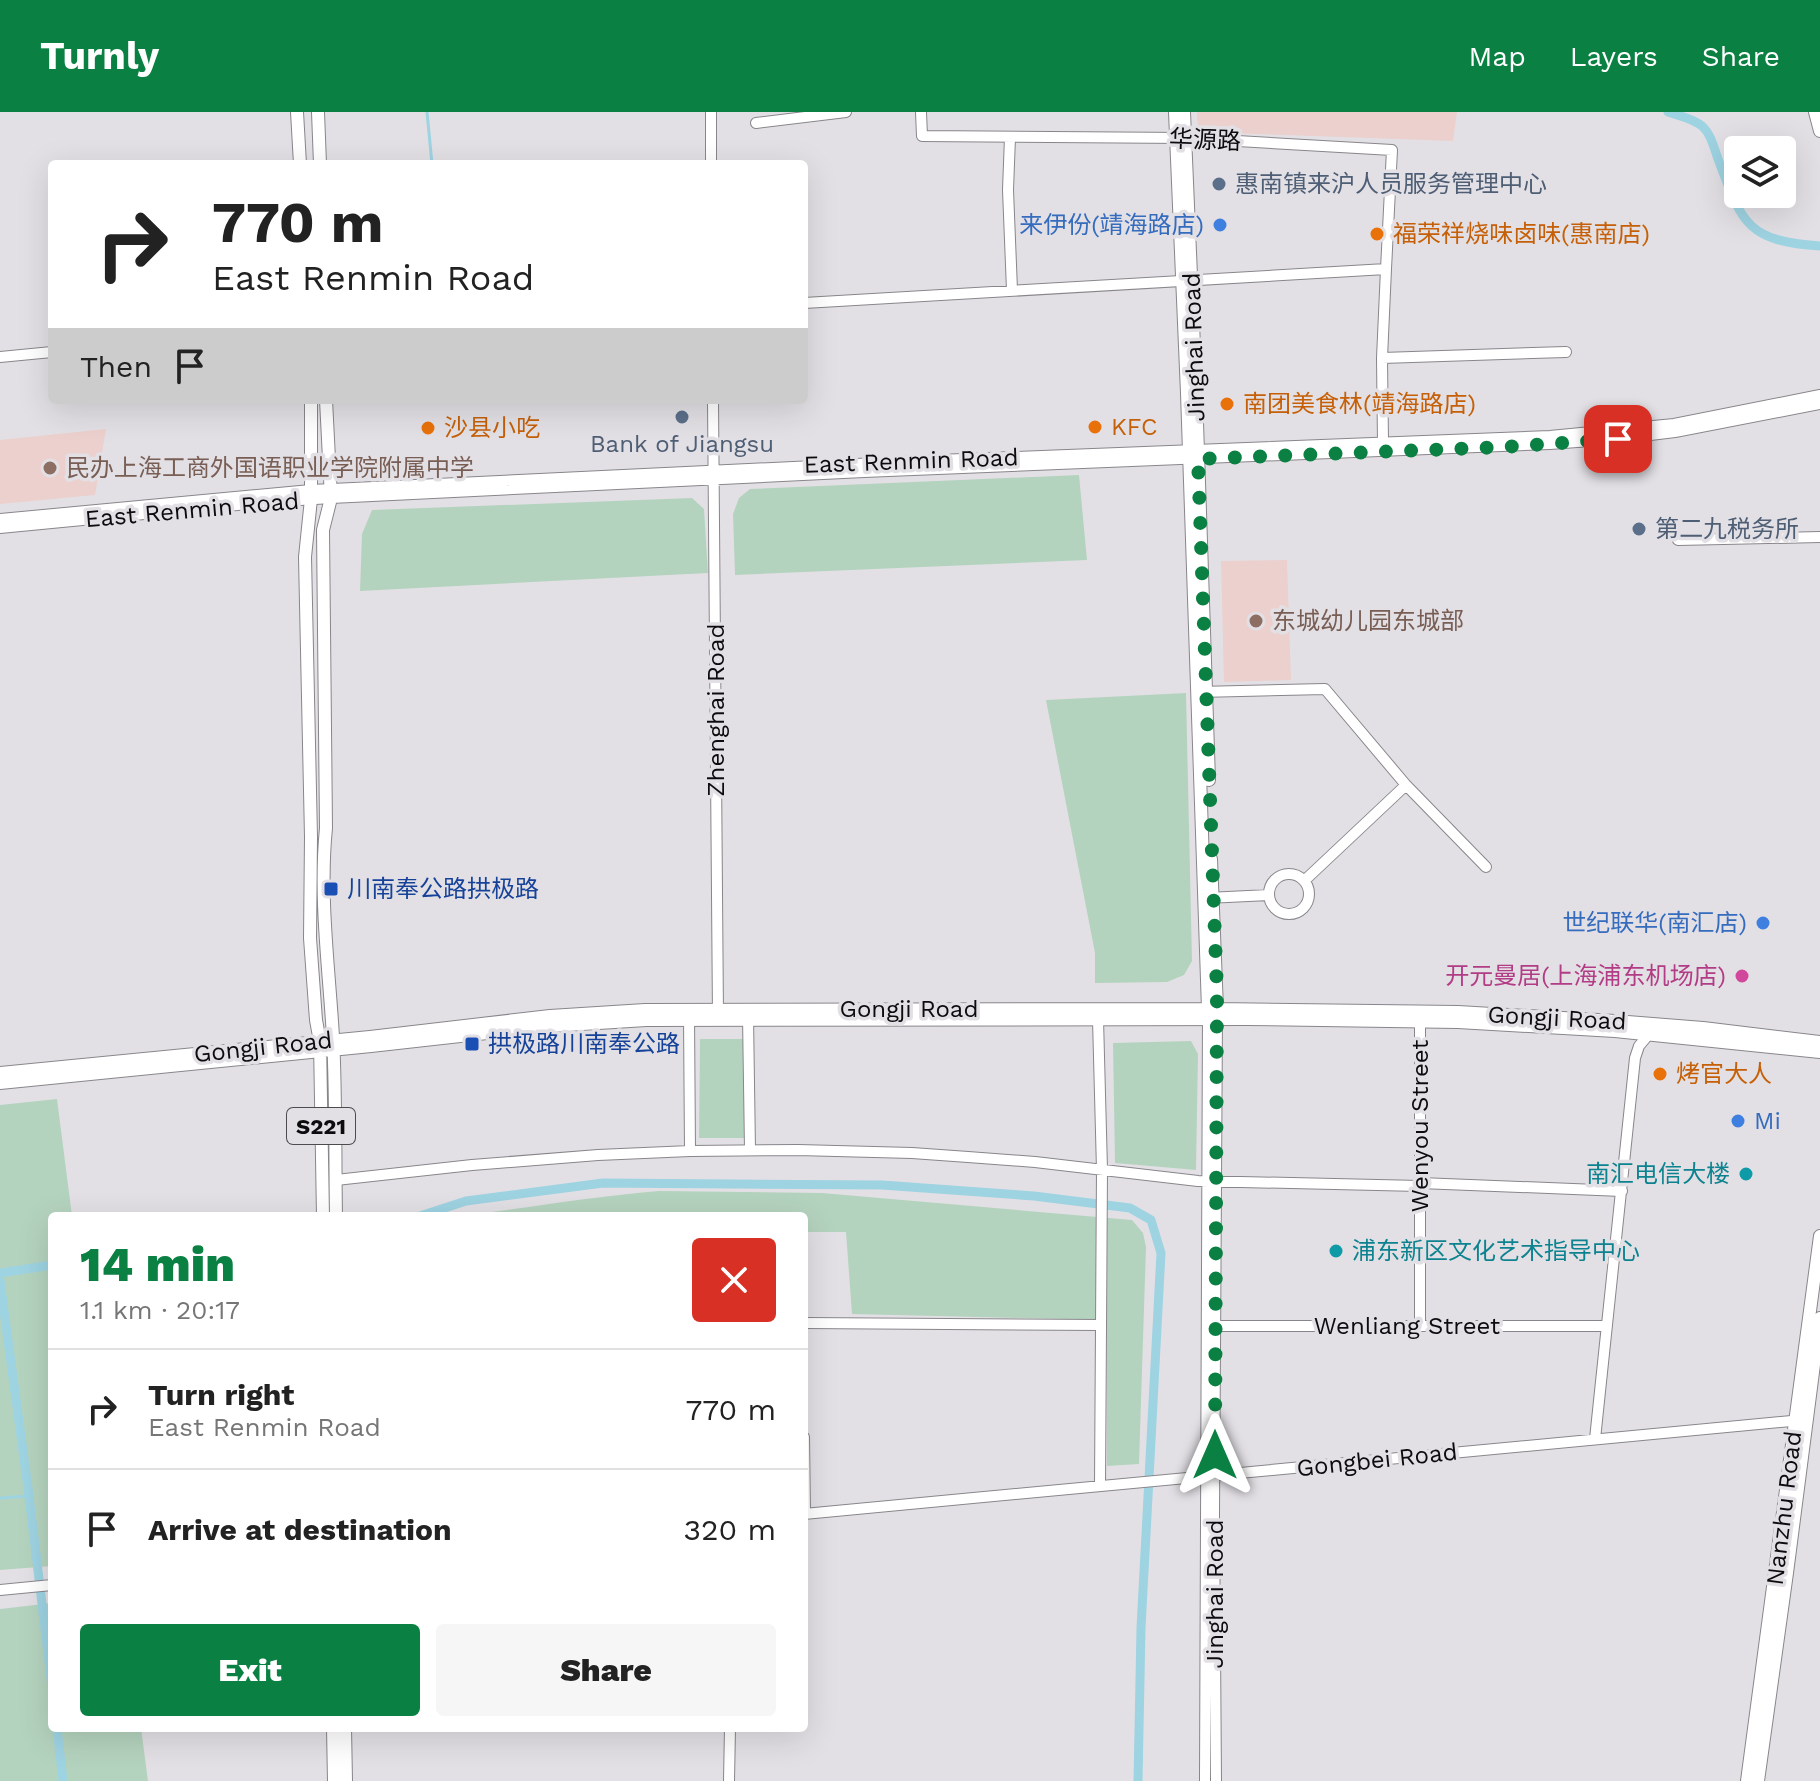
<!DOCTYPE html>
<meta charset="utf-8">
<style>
body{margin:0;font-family:"Work Sans","Noto Sans SC",sans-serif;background:#f6f6f6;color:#222;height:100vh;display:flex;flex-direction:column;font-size:30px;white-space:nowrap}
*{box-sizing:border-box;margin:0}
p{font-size:26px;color:#767676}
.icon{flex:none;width:44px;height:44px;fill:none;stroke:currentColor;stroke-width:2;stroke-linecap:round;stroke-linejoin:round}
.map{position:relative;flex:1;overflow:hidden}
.sheet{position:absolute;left:48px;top:1100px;width:760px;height:520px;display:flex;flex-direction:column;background:#fff;border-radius:8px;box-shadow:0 8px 32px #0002}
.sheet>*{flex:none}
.guide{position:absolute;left:48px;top:48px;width:760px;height:244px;border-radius:8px;box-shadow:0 8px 32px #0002;background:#fff;color:#222;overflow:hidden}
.buttons{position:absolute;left:1724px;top:24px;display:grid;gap:16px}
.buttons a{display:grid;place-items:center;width:72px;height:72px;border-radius:8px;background:#fff;box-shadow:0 8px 32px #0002;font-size:40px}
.pin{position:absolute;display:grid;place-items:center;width:68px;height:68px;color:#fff;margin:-34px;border-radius:16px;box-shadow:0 4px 12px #0006}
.me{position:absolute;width:88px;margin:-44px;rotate:0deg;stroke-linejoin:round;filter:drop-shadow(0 0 6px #0008)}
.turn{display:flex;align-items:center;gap:28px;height:168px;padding:0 32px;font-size:36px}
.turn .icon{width:104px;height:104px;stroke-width:2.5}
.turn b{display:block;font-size:56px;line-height:68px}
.then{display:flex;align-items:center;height:76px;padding:0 32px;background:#0003;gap:16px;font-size:30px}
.round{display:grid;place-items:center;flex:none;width:84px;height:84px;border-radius:8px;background:#f6f6f6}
.head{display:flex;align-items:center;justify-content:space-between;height:136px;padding:0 32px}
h1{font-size:48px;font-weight:800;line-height:60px;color:#0b8043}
.primary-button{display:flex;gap:16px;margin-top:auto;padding:16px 32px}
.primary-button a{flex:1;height:92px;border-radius:8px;background:#0b8043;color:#fff;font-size:32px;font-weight:800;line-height:92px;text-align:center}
.primary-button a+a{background:#f6f6f6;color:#222}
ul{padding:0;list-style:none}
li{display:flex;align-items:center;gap:24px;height:120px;padding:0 32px;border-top:2px solid #e0e0e0}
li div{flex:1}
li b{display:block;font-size:30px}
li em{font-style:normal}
header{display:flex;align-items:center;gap:48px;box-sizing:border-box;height:112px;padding:0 40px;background:#0b8043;color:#fff}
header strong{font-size:38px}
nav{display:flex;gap:44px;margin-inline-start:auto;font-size:28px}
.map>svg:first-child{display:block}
.education{fill:#ebd0cd}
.green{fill:#b4d3be}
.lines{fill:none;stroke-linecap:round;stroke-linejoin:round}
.stream{stroke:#9ed3e2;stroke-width:3}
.canal{stroke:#9ed3e2;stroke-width:9}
.minor-casing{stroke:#89868b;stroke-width:12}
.major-casing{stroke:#89868b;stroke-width:14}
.minor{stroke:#fff;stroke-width:10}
.major{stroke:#fff;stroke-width:12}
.route{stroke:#0b8043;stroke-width:14;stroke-dasharray:0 25.2}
.service-dot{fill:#5c6f8a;stroke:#e3e0e5;stroke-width:3}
.shop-dot{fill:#3f7fe0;stroke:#e3e0e5;stroke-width:3}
.food-dot{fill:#e8710a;stroke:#e3e0e5;stroke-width:3}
.education-dot{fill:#8d6e63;stroke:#e3e0e5;stroke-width:3}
.transit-dot{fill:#1a4fb4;stroke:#e3e0e5;stroke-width:3}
.hotel-dot{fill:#d1479c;stroke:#e3e0e5;stroke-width:3}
.culture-dot{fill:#0f9aa8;stroke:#e3e0e5;stroke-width:3}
.labels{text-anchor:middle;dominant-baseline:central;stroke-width:7;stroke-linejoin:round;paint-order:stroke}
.shield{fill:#e3e0e5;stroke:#4c4b4e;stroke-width:2}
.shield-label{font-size:22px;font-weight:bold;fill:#0c0b0d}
.street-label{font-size:24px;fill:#0c0b0d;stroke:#e3e0e5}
.service-label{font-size:24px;fill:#4e5e75;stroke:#e3e0e5;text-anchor:start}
.shop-label{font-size:24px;fill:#366cbe;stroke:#e3e0e5;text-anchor:end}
.food-label{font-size:24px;fill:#c56008;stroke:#e3e0e5;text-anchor:start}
.education-label{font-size:24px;fill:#785e54;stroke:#e3e0e5;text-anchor:start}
.transit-label{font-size:24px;fill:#164399;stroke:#e3e0e5;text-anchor:start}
.hotel-label{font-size:24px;fill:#b23c85;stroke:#e3e0e5;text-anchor:end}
.culture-label{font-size:24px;fill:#0d838f;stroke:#e3e0e5;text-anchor:end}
</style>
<header>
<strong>Turnly</strong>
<nav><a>Map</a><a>Layers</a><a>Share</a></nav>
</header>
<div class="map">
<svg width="1820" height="1669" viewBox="0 0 1820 1669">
<rect width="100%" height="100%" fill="#e3e0e5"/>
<path class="education" d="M1197 0H1457L1453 29 1198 20Z
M106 317 95 383 0 392V328Z
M1287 448 1291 568 1224 570 1221 449Z"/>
<path class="green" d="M1079 363 1087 448 735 463 733 402 739 386 750 377Z
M692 386 704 397 708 461 360 479 362 422 372 398Z
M1186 581 1192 849 1184 863 1167 870 1095 871V841L1046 588Z
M700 927H745L744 1026H699Z
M1191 929 1198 942 1196 1058 1115 1051 1113 931Z
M57 987 72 1104H52V1454L0 1458V993Z
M659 1079 822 1081 1132 1108 1143 1121 1146 1135 1139 1352 1107 1354V1208L852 1202 846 1120H804V1104H471L477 1102C538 1094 598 1084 659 1079Z
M52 1491V1616H141L148 1669H0V1497Z"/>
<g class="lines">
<path class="stream" d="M427 0 432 52
M0 1386 29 1384"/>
<path class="canal" d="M1668 0C1680 4 1692 6 1702 14 1711 22 1714 36 1718 47 1742 111 1746 129 1820 134
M420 1104 466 1089 603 1071 882 1073 1034 1084 1130 1096 1151 1108 1161 1141 1141 1516 1138 1669
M0 1161 52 1153
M0 1169 29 1384 52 1575
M57 1616 63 1669"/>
<defs>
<path id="minor" d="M711 0V52
M921 0 922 24 1186 26 1392 38 1386 157
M756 11 846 0
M1010 25 1008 78 1012 178
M804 191 1386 157 1382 246 1566 240
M0 245 52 240
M1382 246 1383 331
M713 288 718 905
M0 407 311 378 938 348 1550 324 1674 312 1820 283
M0 416 269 390 331 386 864 360 1550 332 1618 327 1675 320 1820 292
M1678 428 1820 425
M1199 580 1325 577 1406 673 1486 755
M1269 782a20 20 0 1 1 40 0a20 20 0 1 1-40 0Z
M1304 769 1406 673
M1207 786 1269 783
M689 904 690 1039
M748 904 750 1038
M1098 907 1102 1058 1100 1374
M336 1068 472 1053 598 1043 690 1039 798 1038 912 1041 968 1045 1035 1050 1198 1069 1420 1074
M1420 1071 1622 1079
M804 1211 1101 1213
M1209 1214H1607
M1420 1214V910
M804 1325 805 1402
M1595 1327 1635 946 1639 934 1649 922
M804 1402 1802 1308
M0 1478 52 1473
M729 1669 730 1616
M1205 1669 1208 903
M1216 1669 1214 1403 1217 903"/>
<path id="major" d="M297 0 300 52
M318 0 320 52
M1175 0 1187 281 1208 897
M1184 0 1196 281 1209 668
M1815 0 1820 19
M311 288V387L305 445 311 725 310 826 316 908 320 930 323 1104
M326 288 331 386 323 418 326 716C319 785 329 856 333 925 336 985 335 1045 336 1104
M1211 747 1217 897
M0 961 370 925 550 904 645 898 1217 897 1458 900 1615 909 1703 916 1820 930
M0 971 371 934 551 914 646 908 1247 907 1458 910 1615 919 1820 940
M333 1616 334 1669
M345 1616 346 1669
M1747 1669 1820 1124
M1758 1669 1787 1461 1820 1206"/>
</defs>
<use href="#minor" class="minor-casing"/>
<use href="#major" class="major-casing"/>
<use href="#minor" class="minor"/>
<use href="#major" class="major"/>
</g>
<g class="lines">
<path class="route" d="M1215 1343 1217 881 1198 347 1503 335 1618 327"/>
</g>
<g class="service-dot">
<circle cx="1219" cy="72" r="8"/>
<circle cx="682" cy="305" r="8"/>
<circle cx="1639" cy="417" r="8"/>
</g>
<g class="shop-dot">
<circle cx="1220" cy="113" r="8"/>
<circle cx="1763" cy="811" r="8"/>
<circle cx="1738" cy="1009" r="8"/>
</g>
<g class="food-dot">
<circle cx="1377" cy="122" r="8"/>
<circle cx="1227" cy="292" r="8"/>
<circle cx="1095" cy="315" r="8"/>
<circle cx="428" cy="316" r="8"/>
<circle cx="1660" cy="962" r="8"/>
</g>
<g class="education-dot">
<circle cx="50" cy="356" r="8"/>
<circle cx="1256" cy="509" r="8"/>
</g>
<g class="transit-dot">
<rect x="323" y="769" width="16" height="16" rx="4"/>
<rect x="464" y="924" width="16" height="16" rx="4"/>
</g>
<circle class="hotel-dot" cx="1742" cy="864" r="8"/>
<g class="culture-dot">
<circle cx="1746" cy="1062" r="8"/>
<circle cx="1336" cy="1139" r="8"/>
</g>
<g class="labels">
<rect class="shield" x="287" y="996" width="68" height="36" rx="6"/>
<g class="shield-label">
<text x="321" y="1014">S221</text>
</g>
<g class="street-label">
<text transform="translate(1205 28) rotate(2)">华源路</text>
<text transform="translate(1194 235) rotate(-92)">Jinghai Road</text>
<text transform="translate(911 349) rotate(-2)">East Renmin Road</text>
<text transform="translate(192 398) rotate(-5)">East Renmin Road</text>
<text transform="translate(716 598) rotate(-90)">Zhenghai Road</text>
<text x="909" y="897">Gongji Road</text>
<text transform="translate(1557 906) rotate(3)">Gongji Road</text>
<text transform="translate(263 935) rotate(-6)">Gongji Road</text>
<text transform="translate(1420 1014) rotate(-90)">Wenyou Street</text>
<text x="1407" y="1214">Wenliang Street</text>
<text transform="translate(1377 1348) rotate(-6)">Gongbei Road</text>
<text transform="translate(1784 1396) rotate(-83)">Nanzhu Road</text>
<text transform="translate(1215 1482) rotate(-90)">Jinghai Road</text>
</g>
<g class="service-label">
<text x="1235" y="72">惠南镇来沪人员服务管理中心</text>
<text x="682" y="332" text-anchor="middle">Bank of Jiangsu</text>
<text x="1655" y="417">第二九税务所</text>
</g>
<g class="shop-label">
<text x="1204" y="113">来伊份(靖海路店)</text>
<text x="1747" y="811">世纪联华(南汇店)</text>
<text x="1754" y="1009" text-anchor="start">Mi</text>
</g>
<g class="food-label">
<text x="1393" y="122">福荣祥烧味卤味(惠南店)</text>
<text x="1243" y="292">南团美食林(靖海路店)</text>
<text x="1111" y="315">KFC</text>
<text x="444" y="316">沙县小吃</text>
<text x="1676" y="962">烤官大人</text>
</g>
<g class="education-label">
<text x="66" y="356">民办上海工商外国语职业学院附属中学</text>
<text x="1272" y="509">东城幼儿园东城部</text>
</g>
<g class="transit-label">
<text x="347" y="777">川南奉公路拱极路</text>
<text x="488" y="932">拱极路川南奉公路</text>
</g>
<g class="hotel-label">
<text x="1726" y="864">开元曼居(上海浦东机场店)</text>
</g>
<g class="culture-label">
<text x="1730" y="1062">南汇电信大楼</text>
<text x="1352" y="1139" text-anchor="start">浦东新区文化艺术指导中心</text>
</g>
</g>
</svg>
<div class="buttons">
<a><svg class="icon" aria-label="layers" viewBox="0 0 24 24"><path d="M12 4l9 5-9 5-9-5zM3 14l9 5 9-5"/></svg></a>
</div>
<div class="pin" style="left:1618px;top:327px;background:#d93025"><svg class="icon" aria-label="arrive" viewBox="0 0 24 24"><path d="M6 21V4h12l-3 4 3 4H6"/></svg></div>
<svg class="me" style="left:1215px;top:1343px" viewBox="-20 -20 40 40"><path d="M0-17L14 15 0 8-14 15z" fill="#0b8043" stroke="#fff" stroke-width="4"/></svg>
<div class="guide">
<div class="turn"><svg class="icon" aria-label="right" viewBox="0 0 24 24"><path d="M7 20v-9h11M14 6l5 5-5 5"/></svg><div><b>770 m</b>East Renmin Road</div></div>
<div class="then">Then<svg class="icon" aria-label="arrive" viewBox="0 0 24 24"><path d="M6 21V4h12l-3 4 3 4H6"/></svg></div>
</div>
<section class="sheet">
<div class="head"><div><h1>14 min</h1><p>1.1 km · 20:17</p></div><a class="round" style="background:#d93025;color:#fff"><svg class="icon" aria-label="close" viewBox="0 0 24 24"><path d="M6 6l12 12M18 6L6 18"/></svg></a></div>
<ul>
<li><svg class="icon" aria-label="right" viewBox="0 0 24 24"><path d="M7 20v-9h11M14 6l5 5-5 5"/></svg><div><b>Turn right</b><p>East Renmin Road</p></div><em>770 m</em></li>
<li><svg class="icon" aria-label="arrive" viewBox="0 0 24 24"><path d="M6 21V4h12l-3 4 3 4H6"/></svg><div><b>Arrive at destination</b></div><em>320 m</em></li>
</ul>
<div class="primary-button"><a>Exit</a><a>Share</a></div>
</section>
</div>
